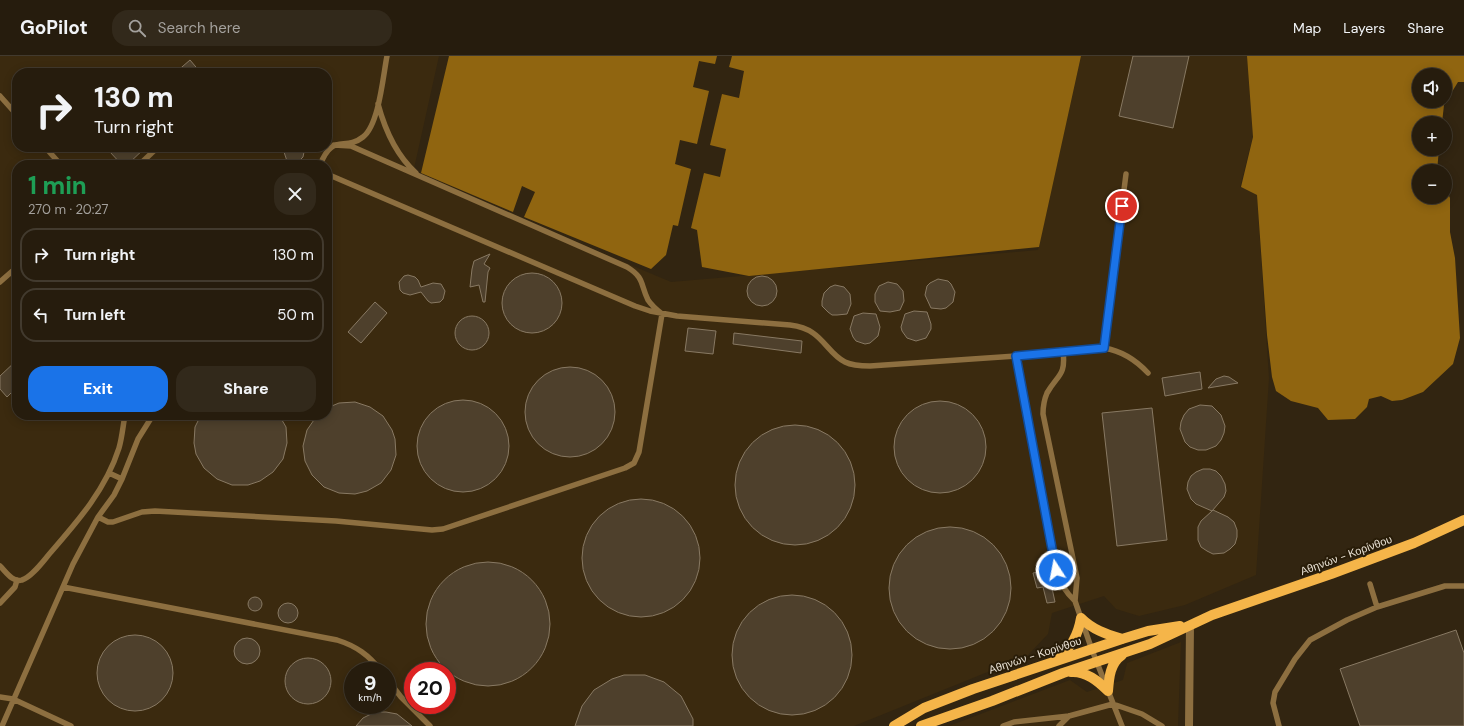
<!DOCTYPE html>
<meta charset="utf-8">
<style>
body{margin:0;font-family:"DM Sans",sans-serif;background:#32291b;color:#f1f3f6;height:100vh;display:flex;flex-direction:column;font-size:15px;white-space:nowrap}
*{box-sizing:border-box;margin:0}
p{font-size:13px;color:#a4a19d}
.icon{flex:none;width:22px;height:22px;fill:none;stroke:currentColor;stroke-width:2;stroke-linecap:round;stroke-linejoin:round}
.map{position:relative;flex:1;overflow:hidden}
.panel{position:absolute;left:12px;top:104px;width:320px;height:260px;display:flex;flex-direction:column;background:#261c0d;border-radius:16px;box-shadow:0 2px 10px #0003,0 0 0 1px #423a2e}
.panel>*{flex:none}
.top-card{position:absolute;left:12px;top:12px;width:320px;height:84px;border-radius:16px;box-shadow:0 2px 10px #0003,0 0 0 1px #423a2e;background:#261c0d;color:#f1f3f6;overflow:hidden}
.buttons{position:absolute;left:1412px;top:12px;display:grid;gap:8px}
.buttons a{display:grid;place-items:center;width:40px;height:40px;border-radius:50%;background:#261c0d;box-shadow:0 2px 10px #0003,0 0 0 1px #423a2e;font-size:20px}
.speed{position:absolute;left:344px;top:606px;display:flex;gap:8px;font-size:20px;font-weight:700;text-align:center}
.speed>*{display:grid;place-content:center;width:52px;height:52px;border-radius:50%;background:#261c0d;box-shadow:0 2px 10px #0003,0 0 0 1px #423a2e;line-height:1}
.speed small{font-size:10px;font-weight:400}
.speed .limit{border:6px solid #d22;background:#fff;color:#111}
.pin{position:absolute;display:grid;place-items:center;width:34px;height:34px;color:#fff;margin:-17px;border:2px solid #fff;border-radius:50%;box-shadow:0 1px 4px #0007}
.me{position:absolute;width:44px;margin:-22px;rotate:349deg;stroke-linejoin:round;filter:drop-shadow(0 0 3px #0008)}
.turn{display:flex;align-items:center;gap:14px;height:84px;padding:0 16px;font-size:18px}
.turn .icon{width:52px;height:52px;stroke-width:2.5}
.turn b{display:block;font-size:28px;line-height:34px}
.round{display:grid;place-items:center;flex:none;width:42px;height:42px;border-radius:16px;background:#32291b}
.summary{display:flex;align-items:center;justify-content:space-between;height:68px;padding:0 16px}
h1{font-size:24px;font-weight:800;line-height:30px;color:#1e9e55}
.primary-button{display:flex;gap:8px;margin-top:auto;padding:8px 16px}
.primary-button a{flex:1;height:46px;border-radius:16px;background:#1a73e8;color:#fff;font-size:16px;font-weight:800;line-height:46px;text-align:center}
.primary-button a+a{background:#32291b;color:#f1f3f6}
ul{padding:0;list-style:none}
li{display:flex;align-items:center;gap:12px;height:54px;margin:0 8px 6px;padding:0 8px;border:2px solid #423a2e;border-radius:16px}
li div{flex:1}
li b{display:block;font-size:15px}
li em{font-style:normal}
header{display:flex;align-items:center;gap:24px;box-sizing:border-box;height:56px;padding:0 20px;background:#261c0d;border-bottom:1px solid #423a2e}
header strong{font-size:19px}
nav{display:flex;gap:22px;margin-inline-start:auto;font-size:14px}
.search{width:280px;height:36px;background:#32291b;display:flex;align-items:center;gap:10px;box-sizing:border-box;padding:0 14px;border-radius:16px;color:#a4a19d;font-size:15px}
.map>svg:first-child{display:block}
.built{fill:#3b2a0f;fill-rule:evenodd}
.water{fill:#906510;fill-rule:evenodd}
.building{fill:#4e402c;stroke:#887963}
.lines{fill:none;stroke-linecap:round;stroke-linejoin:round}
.service{stroke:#8d6f40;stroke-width:5.5}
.minor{stroke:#8d6f40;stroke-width:8}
.primary{stroke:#f5b549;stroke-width:10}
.route-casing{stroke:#114b97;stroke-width:10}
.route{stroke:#1a73e8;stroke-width:7}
.labels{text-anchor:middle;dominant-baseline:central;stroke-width:4;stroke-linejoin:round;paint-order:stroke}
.street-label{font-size:11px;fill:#e9e1d4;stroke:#281c08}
</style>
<header>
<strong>GoPilot</strong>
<div class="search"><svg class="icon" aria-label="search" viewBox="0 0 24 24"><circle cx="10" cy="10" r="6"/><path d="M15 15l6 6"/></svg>Search here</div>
<nav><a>Map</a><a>Layers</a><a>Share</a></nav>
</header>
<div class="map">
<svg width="1464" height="670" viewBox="0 0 1464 670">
<rect width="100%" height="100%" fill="#322511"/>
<path class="built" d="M0 0H439L413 117 671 226 1038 194 1081 0H1247L1253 80 1240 131 1257 139 1269 322 1256 519 1185 549 1139 560 1116 553 1104 540 1052 557 1048 578 1027 600 854 670H0ZM17 17H327V91H17ZM17 109H327V359H17ZM353 615H387V649H353ZM413 615H447V649H413Z
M1181 586 1178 670H949L1070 624 1087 636 1123 624 1127 607Z"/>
<path class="water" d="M449 0H717L715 8 699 5 693 31 709 35 697 88 680 84 675 108 691 113 678 170 673 169 666 199 651 213 524 161 535 136 522 130 513 156 421 117Z
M732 0H1081L1039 191 749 220 702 211 697 174 691 172 704 117 720 121 726 93 710 89 722 38 739 42 744 15 729 11Z
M1247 0H1464V26H1458L1444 49 1442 67H1419V93H1439L1437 115H1419V141H1445V131L1450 142V176L1455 202 1460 282 1453 308 1423 336 1402 344 1392 345 1381 340 1369 343 1367 351 1355 363 1328 364 1318 352 1291 345 1276 335 1272 321 1267 279 1257 139 1241 131 1253 81ZM1419 19H1445V45H1419Z"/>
<path class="building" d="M1133 0H1189L1173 72 1119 60Z
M190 4 201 17H175Z
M115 91H146L127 109H122L110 96Z
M285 91H305L303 101 300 104 288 108 284 96Z
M490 198 484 208 490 212 488 216 485 246H483L479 229 470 231 472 213 474 205Z
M502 247a30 30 0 1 1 60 0a30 30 0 1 1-60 0Z
M408 219 415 221 418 224 421 231 433 227 441 228 445 235 443 243 440 246 431 247 428 245 421 236 410 239 403 237 400 234 399 226 404 220Z
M747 235a15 15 0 1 1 30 0a15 15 0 1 1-30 0Z
M938 223 948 225 951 228 955 236 953 246 946 252 941 253 931 252 925 239 927 230 930 227Z
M888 226 897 228 903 235 904 245 900 254 890 256 880 255 875 246V238L879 230Z
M835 229 844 231 850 238 851 248 847 258 837 259H832L828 256 822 250V245L824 237 830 231Z
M375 246 387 257 361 287 348 276Z
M914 255 927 256 931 268V273L926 282 916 285 907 282 902 275 901 271 905 258Z
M863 257 876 258 880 271 878 280 870 287 865 288 856 285 853 281 850 273 854 260Z
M455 277a17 17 0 1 1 34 0a17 17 0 1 1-34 0Z
M688 272 716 275 713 298 685 295Z
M734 277 802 285 801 297 733 288Z
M17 304V331L7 341 0 333V320Z
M525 356a45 45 0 1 1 90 0a45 45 0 1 1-90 0Z
M1200 316 1202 333 1165 340 1162 322Z
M1224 320 1229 321 1238 327 1208 332 1216 323Z
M417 390a46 46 0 1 1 92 0a46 46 0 1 1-92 0Z
M894 391a46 46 0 1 1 92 0a46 46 0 1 1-92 0Z
M355 346 370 351 383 360 392 374 395 383 396 399 391 414 381 427 367 435 355 438 339 437 324 431 312 419 305 405 303 390 307 374 316 361 318 359H327V352L339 347Z
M1200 349 1212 350 1221 359 1225 370 1224 377 1221 384 1216 390 1206 394H1198L1190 391 1185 386 1180 373 1181 366 1184 359 1189 353Z
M1152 352 1167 484 1117 490 1102 357Z
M201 359H279L286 371 287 387 283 403 273 416 260 425 248 429H232L217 423 204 412 196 398 194 387 195 371Z
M735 429a60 60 0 1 1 120 0a60 60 0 1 1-120 0Z
M1203 413H1210L1216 415 1221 420 1225 428 1226 435 1224 441 1212 455 1213 454 1228 461 1234 466 1237 474V481L1235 488 1230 493 1224 497 1213 498 1207 495 1201 491 1198 484V471L1201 465 1212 455 1196 448 1191 443 1187 433 1188 426 1191 420 1196 416Z
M582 502a59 59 0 1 1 118 0a59 59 0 1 1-118 0Z
M889 532a61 61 0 1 1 122 0a61 61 0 1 1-122 0Z
M426 568a62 62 0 1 1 124 0a62 62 0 1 1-124 0Z
M1048 514 1055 546 1047 547 1043 531 1037 532 1033 517Z
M732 599a60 60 0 1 1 120 0a60 60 0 1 1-120 0Z
M248 548a7 7 0 1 1 14 0a7 7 0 1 1-14 0Z
M278 557a10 10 0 1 1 20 0a10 10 0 1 1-20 0Z
M1456 574 1464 597V670H1360L1340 613Z
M97 617a38 38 0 1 1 76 0a38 38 0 1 1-76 0Z
M234 595a13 13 0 1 1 26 0a13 13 0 1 1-26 0Z
M285 625a23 23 0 1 1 46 0a23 23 0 1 1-46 0Z
M624 619H645L664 626 681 640 693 663V670H575L582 650 594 634 612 623Z
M375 656H386L397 658 412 670H356L363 662Z"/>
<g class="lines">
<path class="service" d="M0 40 17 59
M378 48C385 74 396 99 416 117
M45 91 61 109
M139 109 158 91
M320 109C333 76 344 96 363 81 379 69 383 20 387 0
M327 118 635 250 650 255 677 260 790 269C798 270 806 272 813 277 825 285 832 300 845 306 853 310 862 310 870 310L1016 300 1104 292C1122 295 1135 303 1148 317
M0 226 17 211
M1104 292 1126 118
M1063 295C1066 320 1058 318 1047 337 1044 344 1043 351 1043 358L1077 522 1075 545 1092 594 1122 670
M1016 300 1056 514C1060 527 1065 536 1075 545
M109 417 122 423
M98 461 108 466H113L142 456 155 455 336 465 432 474 443 473 625 412 634 407 639 396 662 258C657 254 652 250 648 244 640 228 645 222 627 211L360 94 351 90 334 89
M0 510C6 516 13 527 22 524 32 521 44 504 51 496 78 465 106 433 119 392 122 382 123 370 125 359
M1370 528 1377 551
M63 531 337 584C356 590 369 599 381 615
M0 547 15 531 17 524
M387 623 401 641 430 670
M0 641 13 643 71 670
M2 670 73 508 98 461 114 439 122 423 138 383 153 359
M1003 670 1014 666 1069 660 1113 648 1142 658 1162 670
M1059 670 1069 660
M1279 670 1273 647 1275 636 1295 603 1310 584 1347 564 1377 551 1445 530H1464"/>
<path class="minor" d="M1189 670 1190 569"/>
<path class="primary" d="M1081 562C1093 574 1106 578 1122 583
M1059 603C1071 590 1078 580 1081 562
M1071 616C1086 615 1098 625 1108 635
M1108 635C1109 622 1110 607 1122 599
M894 670 924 652 973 633 1122 583 1148 575 1180 570
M921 670 992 645 1063 617 1150 588 1212 559 1331 518 1414 487 1464 464"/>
</g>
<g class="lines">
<defs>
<path id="route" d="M1056 514 1016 300 1104 292 1122 150"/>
</defs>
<use href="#route" class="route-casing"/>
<use href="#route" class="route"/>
</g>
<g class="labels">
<g class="street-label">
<text transform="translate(1346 499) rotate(-20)">Αθηνών - Κορίνθου</text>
<text transform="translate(1035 599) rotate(-18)">Αθηνών - Κορίνθου</text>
</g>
</g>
</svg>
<div class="buttons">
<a><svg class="icon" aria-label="sound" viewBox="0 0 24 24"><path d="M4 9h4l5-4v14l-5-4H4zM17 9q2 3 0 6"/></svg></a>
<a>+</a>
<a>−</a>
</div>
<div class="speed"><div>9<small>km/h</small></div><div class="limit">20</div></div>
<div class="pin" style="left:1122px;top:150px;background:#d93025"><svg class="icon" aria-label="arrive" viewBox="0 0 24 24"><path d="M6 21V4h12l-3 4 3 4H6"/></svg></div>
<svg class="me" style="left:1056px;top:514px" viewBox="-20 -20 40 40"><circle r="17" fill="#1a73e8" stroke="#fff" stroke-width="3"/><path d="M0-11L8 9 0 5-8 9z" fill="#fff"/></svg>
<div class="top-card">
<div class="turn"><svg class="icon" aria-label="right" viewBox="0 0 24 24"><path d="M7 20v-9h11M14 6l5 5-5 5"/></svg><div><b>130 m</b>Turn right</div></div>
</div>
<section class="panel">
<div class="summary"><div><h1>1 min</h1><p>270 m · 20:27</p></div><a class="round"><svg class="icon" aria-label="close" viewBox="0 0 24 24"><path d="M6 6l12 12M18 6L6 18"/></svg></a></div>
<ul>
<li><svg class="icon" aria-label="right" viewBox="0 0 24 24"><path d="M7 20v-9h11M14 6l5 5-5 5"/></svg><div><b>Turn right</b></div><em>130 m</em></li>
<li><svg class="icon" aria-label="left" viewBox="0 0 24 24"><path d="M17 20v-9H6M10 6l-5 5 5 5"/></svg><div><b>Turn left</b></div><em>50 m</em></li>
</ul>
<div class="primary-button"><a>Exit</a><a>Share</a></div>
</section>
</div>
